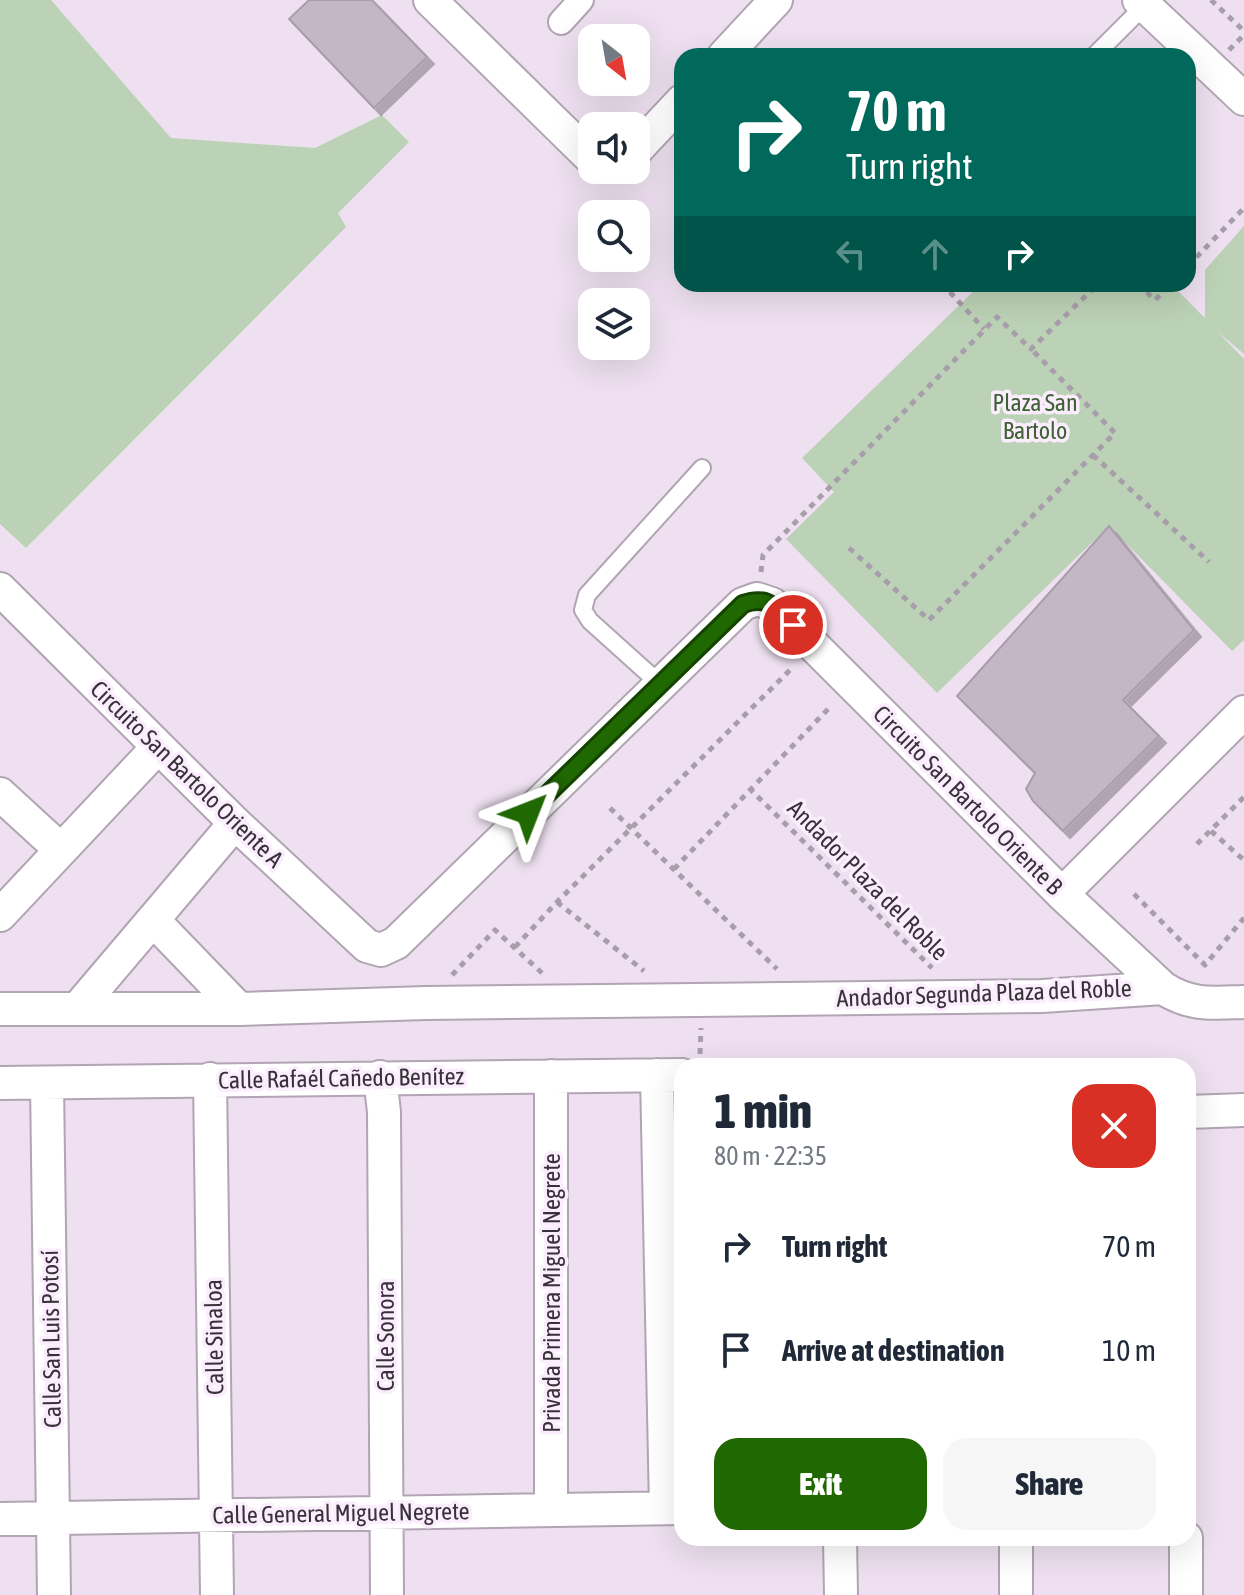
<!DOCTYPE html>
<meta charset="utf-8">
<style>
body{margin:0;font-family:"Asap Condensed",sans-serif;background:#f6f6f7;color:#1f2937;height:100vh;display:flex;flex-direction:column;font-size:30px;white-space:nowrap}
*{box-sizing:border-box;margin:0}
p{font-size:26px;color:#747a83}
.icon{flex:none;width:44px;height:44px;fill:none;stroke:currentColor;stroke-width:2;stroke-linecap:round;stroke-linejoin:round}
.map{position:relative;flex:1;overflow:hidden}
.sheet{position:absolute;left:674px;top:1058px;width:522px;height:488px;display:flex;flex-direction:column;background:#fff;border-radius:24px;box-shadow:0 8px 32px #0002}
.sheet>*{flex:none}
.banner{position:absolute;left:674px;top:48px;width:522px;height:244px;border-radius:24px;box-shadow:0 8px 32px #0002;background:#00695c;color:#fff;overflow:hidden}
.needle{width:52px;rotate:149deg}
.buttons{position:absolute;left:578px;top:24px;display:grid;gap:16px}
.buttons a{display:grid;place-items:center;width:72px;height:72px;border-radius:16px;background:#fff;box-shadow:0 8px 32px #0002;font-size:40px}
.pin{position:absolute;display:grid;place-items:center;width:68px;height:68px;color:#fff;margin:-34px;border:4px solid #fff;border-radius:50%;box-shadow:0 2px 8px #0007}
.me{position:absolute;width:88px;margin:-44px;rotate:45deg;stroke-linejoin:round;filter:drop-shadow(0 0 6px #0008)}
.turn{display:flex;align-items:center;gap:28px;height:168px;padding:0 40px;font-size:36px}
.turn .icon{width:104px;height:104px;stroke-width:2.5}
.turn b{display:block;font-size:56px;line-height:68px}
.lanes{display:flex;align-items:center;height:76px;padding:0 40px;background:#0003;justify-content:center;gap:40px;direction:ltr}
.lanes .off{opacity:.35}
.round{display:grid;place-items:center;flex:none;width:84px;height:84px;border-radius:24px;background:#f6f6f7}
.head{display:flex;align-items:center;justify-content:space-between;height:136px;padding:0 40px}
h1{font-size:48px;font-weight:800;line-height:60px}
.action{display:flex;gap:16px;margin-top:auto;padding:16px 40px}
.action a{flex:1;height:92px;border-radius:24px;background:#206801;color:#fff;font-size:32px;font-weight:800;line-height:92px;text-align:center}
.action a+a{background:#f6f6f7;color:#1f2937}
ul{padding:0;list-style:none}
li{display:flex;align-items:center;gap:24px;height:104px;padding:0 40px}
li div{flex:1}
li b{display:block;font-size:30px}
li em{font-style:normal}
.map>svg:first-child{display:block}
.green{fill:#bcd2b6}
.building{fill:#c3b6c5;stroke:#a99cab;stroke-width:2;filter:url(#shadow)}
.lines{fill:none;stroke-linecap:round;stroke-linejoin:round}
.service-casing{stroke:#b1a4b3;stroke-width:20}
.pedestrian-casing{stroke:#b1a4b3;stroke-width:28}
.minor-casing{stroke:#b1a4b3;stroke-width:36}
.path{stroke:#a89daa;stroke-width:5;stroke-dasharray:6 6;stroke-linecap:butt}
.service{stroke:#fff;stroke-width:16}
.pedestrian{stroke:#fff;stroke-width:24}
.minor{stroke:#fff;stroke-width:32}
.route-casing{stroke:#154401;stroke-width:20}
.route{stroke:#206801;stroke-width:14}
.labels{text-anchor:middle;dominant-baseline:central;stroke-width:7;stroke-linejoin:round;paint-order:stroke}
.park-label{font-size:24px;fill:#3d6234;stroke:#fbedfd}
.street-label{font-size:24px;fill:#373238;stroke:#fbedfd}
</style>
<div class="map">
<svg width="1244" height="1595" viewBox="0 0 1244 1595">
<defs>
<filter id="shadow"><feDropShadow dx="7" dy="7" stdDeviation="0" flood-color="#0004"/></filter>
</defs>
<rect width="100%" height="100%" fill="#eee0f0"/>
<path class="green" d="M0 0H51L171 138 315 148 382 115 409 142 338 213 346 227 26 548 0 524Z
M1244 226V354L1218 332 1244 359V640L1232 651 1109 526 937 693 786 539 834 492 802 458 981 284H1171L1205 318V270Z"/>
<path class="building" d="M309 0H372L427 57 374 108 289 19Z
M1109 526 1194 630 1123 700 1159 736 1063 831 1033 801 1026 789 1035 773 957 696Z"/>
<g class="lines">
<defs>
<path id="service" d="M1094 56 1145 5
M660 684 590 621 583 610 587 595 702 468"/>
<path id="pedestrian" d="M561 22 581 0"/>
<path id="minor" d="M430 0 592 159
M1139 0 1244 99
M724 56 776 0
M636 150 682 101
M0 589 235 823 367 946 381 950 396 943 743 604 757 599 772 604 1062 894 1163 988C1191 1006 1211 1003 1244 1002
M0 794 61 850
M1062 894 1244 712
M0 915 158 747
M153 920 239 1009
M78 1008 235 823
M0 1009H239L426 1003 1042 996 1163 988
M657 1075 666 1508
M380 1077 384 1112 387 1595
M210 1079 217 1595
M0 1083 682 1075
M47 1084 54 1595
M1188 1112 1244 1110
M551 1510V1076
M0 1519 682 1508
M840 1538 841 1595
M1016 1538V1595
M1186 1595V1538"/>
</defs>
<use href="#service" class="service-casing"/>
<use href="#pedestrian" class="pedestrian-casing"/>
<use href="#minor" class="minor-casing"/>
<path class="path" d="M1211 0 1244 31
M1229 50 1244 35
M1188 266 1244 208
M942 284 948 290
M955 284 948 290 984 329
M1138 284 1155 300 1171 284
M1093 455 1209 562
M849 548 929 620 1115 433 1031 349
M761 572 763 555 997 317 1031 349 1098 284
M749 788 932 968
M610 808 777 969
M1211 831 1244 860
M1197 844 1244 797
M674 869 832 705
M1134 894 1205 965 1244 918
M557 902 644 971
M515 947 557 902 793 667
M452 975 495 930 542 973
M700 1054 701 1028"/>
<use href="#service" class="service"/>
<use href="#pedestrian" class="pedestrian"/>
<use href="#minor" class="minor"/>
</g>
<g class="lines">
<defs>
<path id="route" d="M528 813 743 604C769 595 775 608 793 625"/>
</defs>
<use href="#route" class="route-casing"/>
<use href="#route" class="route"/>
</g>
<g class="labels">
<g class="park-label">
<text x="1035" y="402">Plaza San<tspan x="1035" dy="28">Bartolo</tspan></text>
</g>
<g class="street-label">
<text transform="translate(187 774) rotate(44)">Circuito San Bartolo Oriente A</text>
<text transform="translate(968 800) rotate(45)">Circuito San Bartolo Oriente B</text>
<text transform="translate(868 880) rotate(45)">Andador Plaza del Roble</text>
<text transform="translate(984 993) rotate(-2)">Andador Segunda Plaza del Roble</text>
<text transform="translate(341 1078) rotate(-1)">Calle Rafaél Cañedo Benítez</text>
<text transform="translate(551 1293) rotate(-90)">Privada Primera Miguel Negrete</text>
<text transform="translate(385 1336) rotate(-90)">Calle Sonora</text>
<text transform="translate(214 1337) rotate(-91)">Calle Sinaloa</text>
<text transform="translate(51 1339) rotate(-91)">Calle San Luis Potosí</text>
<text transform="translate(341 1513) rotate(-1)">Calle General Miguel Negrete</text>
</g>
</g>
</svg>
<div class="buttons">
<a><svg class="needle" viewBox="-14 -14 28 28"><path d="M0-13l5 13h-10z" fill="#e53935"/><path d="M0 13l5-13h-10z" fill="#747a83"/></svg></a>
<a><svg class="icon" aria-label="sound" viewBox="0 0 24 24"><path d="M4 9h4l5-4v14l-5-4H4zM17 9q2 3 0 6"/></svg></a>
<a><svg class="icon" aria-label="search" viewBox="0 0 24 24"><circle cx="10" cy="10" r="6"/><path d="M15 15l6 6"/></svg></a>
<a><svg class="icon" aria-label="layers" viewBox="0 0 24 24"><path d="M12 4l9 5-9 5-9-5zM3 14l9 5 9-5"/></svg></a>
</div>
<div class="pin" style="left:793px;top:625px;background:#d93025"><svg class="icon" aria-label="arrive" viewBox="0 0 24 24"><path d="M6 21V4h12l-3 4 3 4H6"/></svg></div>
<svg class="me" style="left:528px;top:813px" viewBox="-20 -20 40 40"><path d="M0-17L14 15 0 8-14 15z" fill="#206801" stroke="#fff" stroke-width="4"/></svg>
<div class="banner">
<div class="turn"><svg class="icon" aria-label="right" viewBox="0 0 24 24"><path d="M7 20v-9h11M14 6l5 5-5 5"/></svg><div><b>70 m</b>Turn right</div></div>
<div class="lanes"><svg class="icon off" aria-label="left" viewBox="0 0 24 24"><path d="M17 20v-9H6M10 6l-5 5 5 5"/></svg><svg class="icon off" aria-label="ahead" viewBox="0 0 24 24"><path d="M12 20V5M6 11l6-6 6 6"/></svg><svg class="icon" aria-label="right" viewBox="0 0 24 24"><path d="M7 20v-9h11M14 6l5 5-5 5"/></svg></div>
</div>
<section class="sheet">
<div class="head"><div><h1>1 min</h1><p>80 m · 22:35</p></div><a class="round" style="background:#d93025;color:#fff"><svg class="icon" aria-label="close" viewBox="0 0 24 24"><path d="M6 6l12 12M18 6L6 18"/></svg></a></div>
<ul>
<li><svg class="icon" aria-label="right" viewBox="0 0 24 24"><path d="M7 20v-9h11M14 6l5 5-5 5"/></svg><div><b>Turn right</b></div><em>70 m</em></li>
<li><svg class="icon" aria-label="arrive" viewBox="0 0 24 24"><path d="M6 21V4h12l-3 4 3 4H6"/></svg><div><b>Arrive at destination</b></div><em>10 m</em></li>
</ul>
<div class="action"><a>Exit</a><a>Share</a></div>
</section>
</div>
